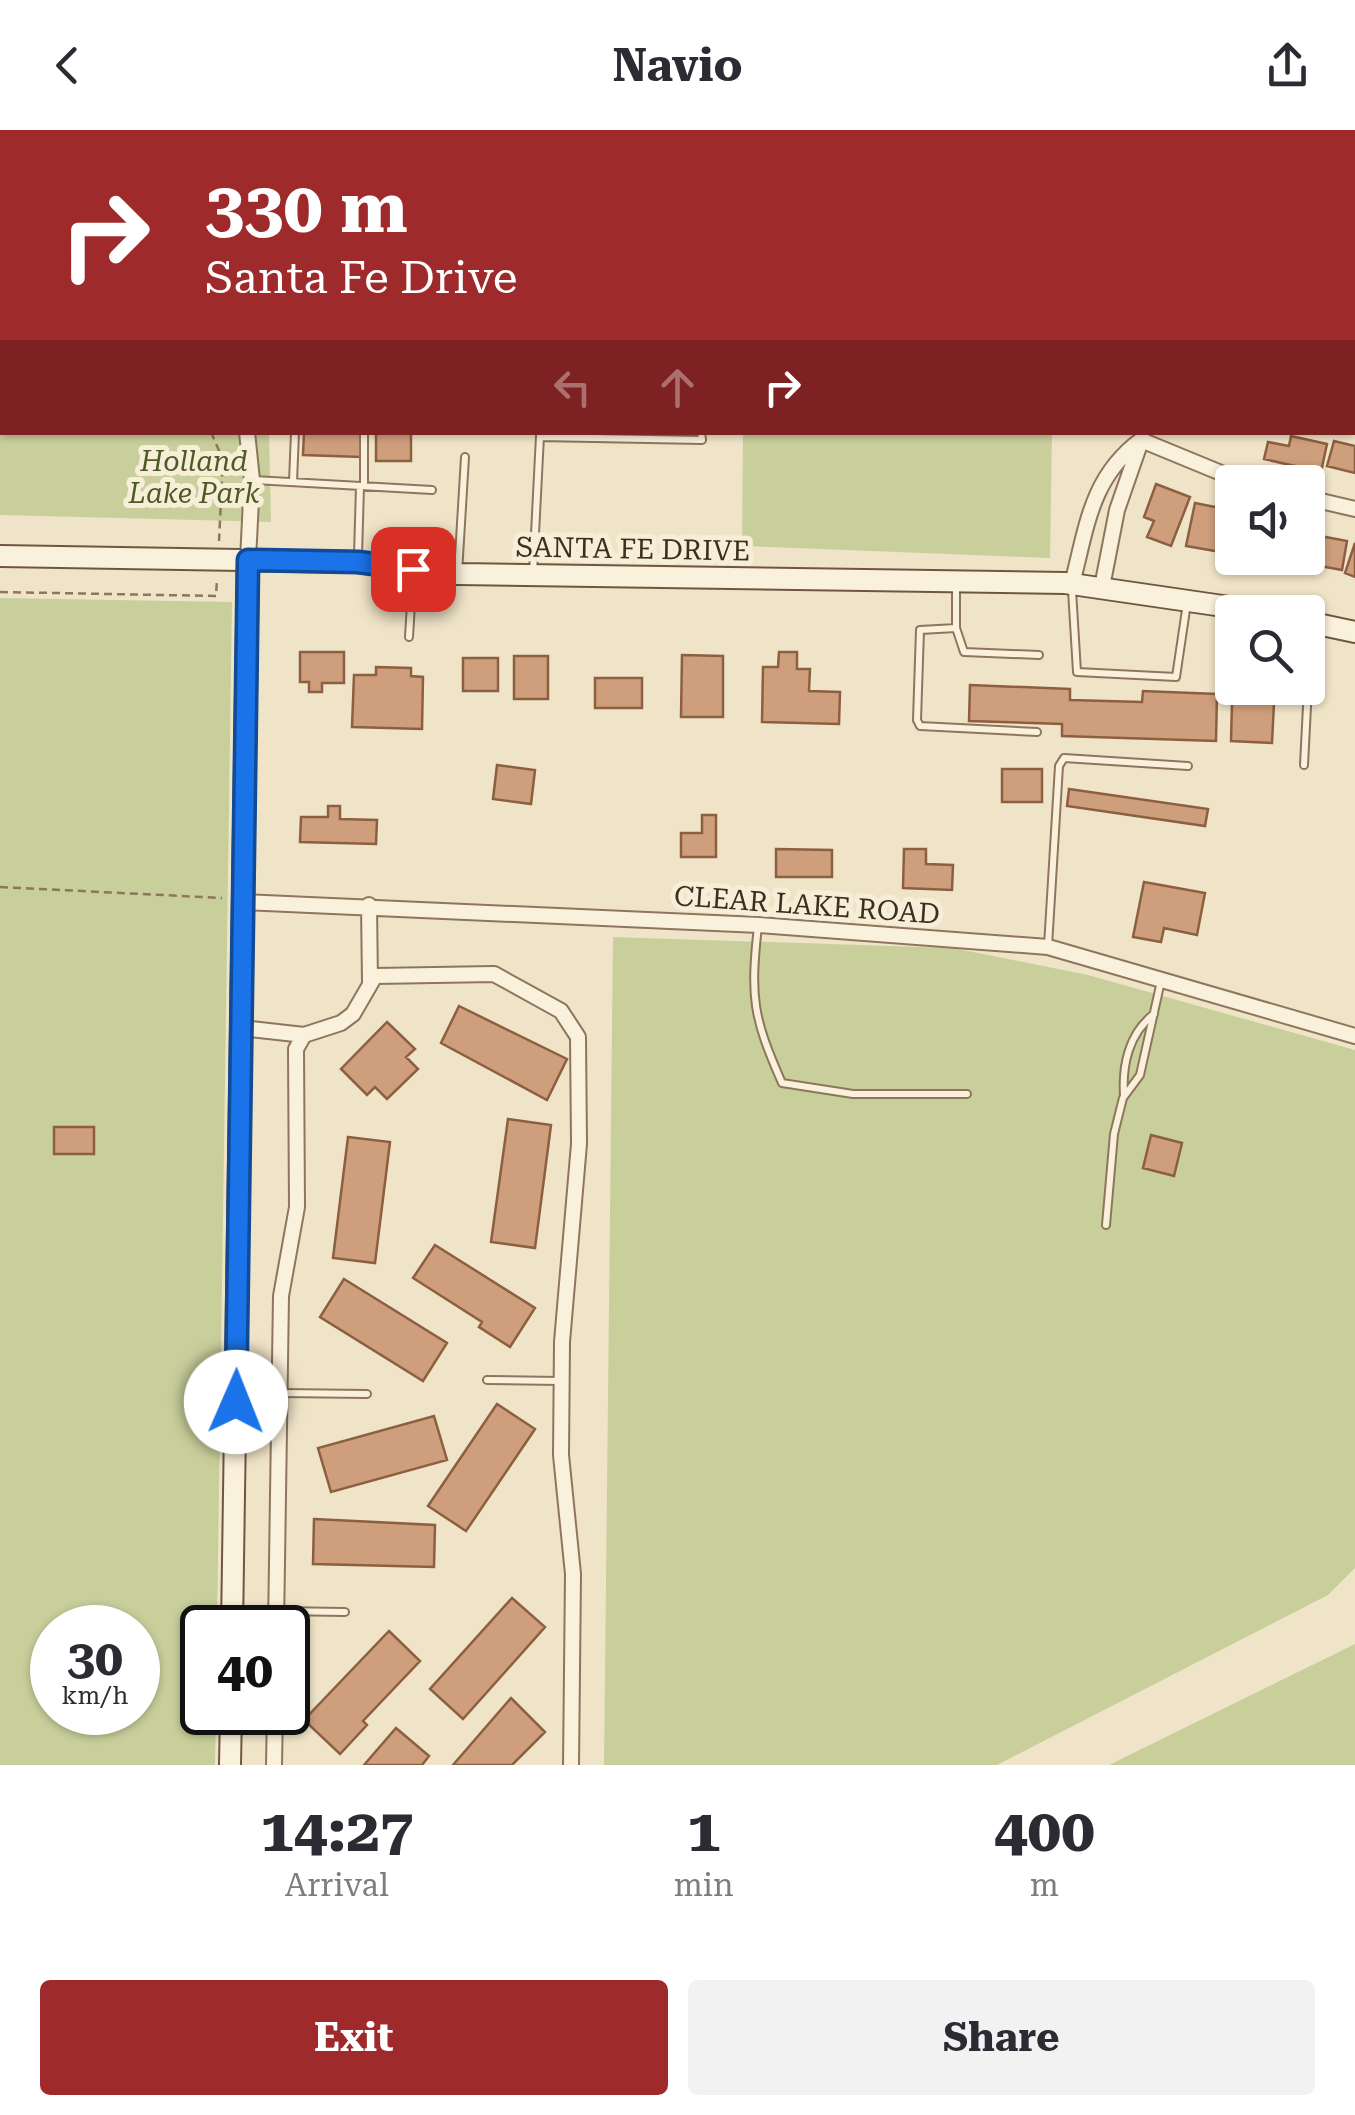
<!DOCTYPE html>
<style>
body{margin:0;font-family:"Roboto Serif",serif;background:#f2f2f3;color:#2b2b33;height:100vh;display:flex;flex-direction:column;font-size:38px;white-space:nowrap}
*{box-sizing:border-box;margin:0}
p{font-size:32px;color:#7c7c81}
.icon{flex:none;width:55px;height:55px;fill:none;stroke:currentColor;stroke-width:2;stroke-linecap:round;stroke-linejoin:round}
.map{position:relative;height:1635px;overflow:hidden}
.panel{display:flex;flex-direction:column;background:#fff;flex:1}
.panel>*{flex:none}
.guide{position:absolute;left:0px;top:0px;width:1355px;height:305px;box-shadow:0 2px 8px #0004;background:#9e2a2b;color:#fff;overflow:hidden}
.controls{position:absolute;left:1215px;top:335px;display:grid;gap:20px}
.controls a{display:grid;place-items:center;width:110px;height:110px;border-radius:10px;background:#fff;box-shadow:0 2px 8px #0004;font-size:50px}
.speed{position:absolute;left:30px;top:1475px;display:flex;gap:20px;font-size:50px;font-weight:700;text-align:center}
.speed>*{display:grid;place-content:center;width:130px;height:130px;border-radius:50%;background:#fff;box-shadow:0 2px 8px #0004;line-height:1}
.speed small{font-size:25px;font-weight:400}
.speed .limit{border:5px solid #111;border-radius:15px;background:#fff;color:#111}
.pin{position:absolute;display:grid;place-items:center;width:85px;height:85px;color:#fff;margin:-42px;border-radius:20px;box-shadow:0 5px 15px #0006}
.me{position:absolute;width:110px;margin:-55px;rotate:1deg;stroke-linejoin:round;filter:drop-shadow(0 0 8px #0008)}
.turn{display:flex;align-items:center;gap:35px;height:210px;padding:0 40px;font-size:45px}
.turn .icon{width:130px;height:130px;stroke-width:2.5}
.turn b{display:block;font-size:70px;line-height:85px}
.lanes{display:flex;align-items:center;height:95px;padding:0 40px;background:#0003;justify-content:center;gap:50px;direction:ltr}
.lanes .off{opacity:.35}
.eta{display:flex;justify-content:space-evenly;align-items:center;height:170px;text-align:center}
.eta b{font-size:60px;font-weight:700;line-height:70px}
.cta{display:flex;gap:20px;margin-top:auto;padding:20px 40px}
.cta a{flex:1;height:115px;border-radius:10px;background:#9e2a2b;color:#fff;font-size:40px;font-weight:700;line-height:115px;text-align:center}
.cta a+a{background:#f2f2f3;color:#2b2b33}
header{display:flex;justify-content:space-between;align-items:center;height:130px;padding:0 40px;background:#fff;font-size:45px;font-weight:700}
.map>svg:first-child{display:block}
.green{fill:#c9cf9b;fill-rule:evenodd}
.water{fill:#a9c4bc;stroke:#6f938a;stroke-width:2.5}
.building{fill:#cf9f7d;stroke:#8d5f41;stroke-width:2.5}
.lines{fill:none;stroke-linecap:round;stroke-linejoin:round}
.lane-casing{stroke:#8d765c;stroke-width:10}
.street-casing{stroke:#8d765c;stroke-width:18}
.secondary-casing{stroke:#6f573f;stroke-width:24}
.path{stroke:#8d765c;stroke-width:2.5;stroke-dasharray:8 5;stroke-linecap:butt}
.lane{stroke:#faf1dc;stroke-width:6}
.street{stroke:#faf1dc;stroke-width:14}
.secondary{stroke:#faf1dc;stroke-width:20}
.route-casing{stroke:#114b97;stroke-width:25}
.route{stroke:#1a73e8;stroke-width:18}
.labels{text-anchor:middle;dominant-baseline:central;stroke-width:10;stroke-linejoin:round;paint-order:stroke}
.park-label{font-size:28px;font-style:italic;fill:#4d5a26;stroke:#f7eed8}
.street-label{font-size:28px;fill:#3d2e20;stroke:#f7eed8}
</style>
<header><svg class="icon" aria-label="back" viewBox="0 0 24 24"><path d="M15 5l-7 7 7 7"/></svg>Navio<svg class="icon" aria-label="share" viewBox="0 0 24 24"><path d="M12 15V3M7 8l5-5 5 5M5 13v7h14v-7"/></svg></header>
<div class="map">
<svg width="1355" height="1635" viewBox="0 0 1355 1635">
<rect width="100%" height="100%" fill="#f0e4c8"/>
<path class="green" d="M0 0H1057L2 2V302L269 303 271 392 0 385Z
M743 303H1052L1050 428 742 416Z
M0 468 232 472 217 1497 202 1498V1582L216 1583 215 1635H0ZM52 1498H138V1582H52Z
M613 807 953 818 1088 845 1355 920V1438L1328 1465 997 1635H604Z
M1355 1514V1635H1109Z"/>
<path class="water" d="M0 0H138L2 2 0 101Z"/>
<path class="building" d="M304 302H361V327L303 325Z
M376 302H411V331H376Z
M1291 306 1327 314 1321 342 1264 329 1268 312 1289 316Z
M1334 311 1355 316V343L1327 336Z
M1156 354 1190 367 1171 416 1147 407 1154 391 1144 387Z
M1195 373 1220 378 1217 392 1227 394 1221 422 1186 416Z
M1315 405 1347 411 1342 440 1309 434Z
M1355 413V447L1345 443Z
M1258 428H1306L1304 436Z
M300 522H344V553H322V562H309V552H300Z
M779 522H797V539H810L809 561 840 562 839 594 762 592 763 537H778Z
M682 525 723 526V587H681Z
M514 526H548V569H514Z
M463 528H498V561H463Z
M376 537 411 538V546L423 547 422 599 352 597 354 545H376Z
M595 548H642V578H595Z
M970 555 1070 559V570L1142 572 1143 561 1217 564 1216 611 1062 606V594L969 591Z
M1232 573H1274L1272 613 1231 611Z
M497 635 535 640 531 674 493 669Z
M1002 639H1042V672H1002Z
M1069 659 1208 679 1205 696 1067 676Z
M328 676H340V689L377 690 376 714 300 712 301 687H328Z
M702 685H716V727H681V703H702Z
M776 719 832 720V747H776Z
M904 719H926V734L953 735 952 760 903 758Z
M1144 752 1205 763 1197 805 1164 798 1161 812 1133 807Z
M459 876 567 929 547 970 441 913Z
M387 892 415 919 406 927 418 939 387 969 375 957 367 965 341 939Z
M508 989 551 995 535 1118 491 1112Z
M54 997H94V1024H54Z
M1151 1005 1182 1013 1174 1046 1143 1038Z
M348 1007 390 1012 375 1133 333 1128Z
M435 1115 535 1178 510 1217 479 1197 482 1192 413 1148Z
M344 1149 447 1213 423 1251 320 1187Z
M497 1274 535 1299 466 1401 428 1376Z
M434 1286 447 1330 331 1362 318 1318Z
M314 1389 435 1395 434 1437 313 1434Z
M512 1468 545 1497 463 1589 430 1559Z
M389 1501 420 1531 363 1591 367 1595 340 1624 304 1590Z
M511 1568 545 1602 512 1635H453Z
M396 1598 429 1626 422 1635H364Z"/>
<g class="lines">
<defs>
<path id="lane" d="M540 307 702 310 701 302
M254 350 432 360
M293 352 295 302
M364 356V302
M358 426 360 356
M458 443 465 327
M533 443 540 306
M956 453V498L920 500 917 590 920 596 1037 602
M1072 460 1077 542 1176 547 1187 473
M956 498 964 522 1039 525
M409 507 413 440
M1304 635 1308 557
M758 796C750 868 753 887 782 953L853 964H967
M1048 816 1059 636 1064 628 1188 636
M1124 965C1122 935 1129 903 1154 884
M1106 1095 1114 1004 1123 968 1140 945 1161 851
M487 1250 560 1251
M281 1263 367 1264
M277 1481 345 1482"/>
<path id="street" d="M249 0V2
M1194 2V0
M1352 131H1355
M247 302 252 350 248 430
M1141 310 1243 352
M1308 368 1355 379
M1072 454C1087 396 1091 347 1141 310
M1102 457 1117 380 1142 308
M243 772 759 795 1048 817 1355 906
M369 775 370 853
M242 898 304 905
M276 1498 281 1166 297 1077 296 919 304 905 341 893 353 884 375 846 494 844 561 881 578 907 579 1014 562 1212 561 1325 573 1444 571 1635
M274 1635 275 1582"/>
<path id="secondary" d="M0 426 358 432 458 444 1065 453 1264 482
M1308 492 1355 502
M232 1498 248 430
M230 1635 231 1582"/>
</defs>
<use href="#lane" class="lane-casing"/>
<use href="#street" class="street-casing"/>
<use href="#secondary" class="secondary-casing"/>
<path class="path" d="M230 0 231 2
M0 143 2 142
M211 302 223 330 219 411
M0 462 216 466 217 449
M0 757 222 768"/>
<use href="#lane" class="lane"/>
<use href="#street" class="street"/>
<use href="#secondary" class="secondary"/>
</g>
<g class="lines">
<defs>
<path id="route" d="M236 1272 248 430 358 432 413 439"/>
</defs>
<use href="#route" class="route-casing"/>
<use href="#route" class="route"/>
</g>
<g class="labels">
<g class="park-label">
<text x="194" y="331">Holland<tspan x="194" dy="32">Lake Park</tspan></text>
</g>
<g class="street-label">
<text transform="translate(633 419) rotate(1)">SANTA FE DRIVE</text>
<text transform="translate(807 775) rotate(4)">CLEAR LAKE ROAD</text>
</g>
</g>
</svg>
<div class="controls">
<a><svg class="icon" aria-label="sound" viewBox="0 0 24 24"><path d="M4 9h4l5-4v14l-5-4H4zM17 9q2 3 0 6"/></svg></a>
<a><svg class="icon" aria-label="search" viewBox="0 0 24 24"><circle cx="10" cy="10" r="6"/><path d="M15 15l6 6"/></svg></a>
</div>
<div class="speed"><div>30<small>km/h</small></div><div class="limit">40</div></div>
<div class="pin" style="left:413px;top:439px;background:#d93025"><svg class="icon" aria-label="arrive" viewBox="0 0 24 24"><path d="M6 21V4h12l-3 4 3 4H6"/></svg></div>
<svg class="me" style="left:236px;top:1272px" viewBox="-20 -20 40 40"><circle r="19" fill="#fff"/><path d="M0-13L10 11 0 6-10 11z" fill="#1a73e8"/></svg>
<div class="guide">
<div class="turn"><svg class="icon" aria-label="right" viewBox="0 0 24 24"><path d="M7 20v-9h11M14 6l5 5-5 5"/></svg><div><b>330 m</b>Santa Fe Drive</div></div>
<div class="lanes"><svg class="icon off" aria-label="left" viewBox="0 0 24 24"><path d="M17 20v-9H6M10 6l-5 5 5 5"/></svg><svg class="icon off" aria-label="ahead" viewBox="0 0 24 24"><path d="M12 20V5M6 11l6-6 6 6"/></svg><svg class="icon" aria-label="right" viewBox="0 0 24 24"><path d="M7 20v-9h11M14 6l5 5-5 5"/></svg></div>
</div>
</div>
<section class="panel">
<div class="eta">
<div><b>14:27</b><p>Arrival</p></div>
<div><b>1</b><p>min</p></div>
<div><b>400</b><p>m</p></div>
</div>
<div class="cta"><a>Exit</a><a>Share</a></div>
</section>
